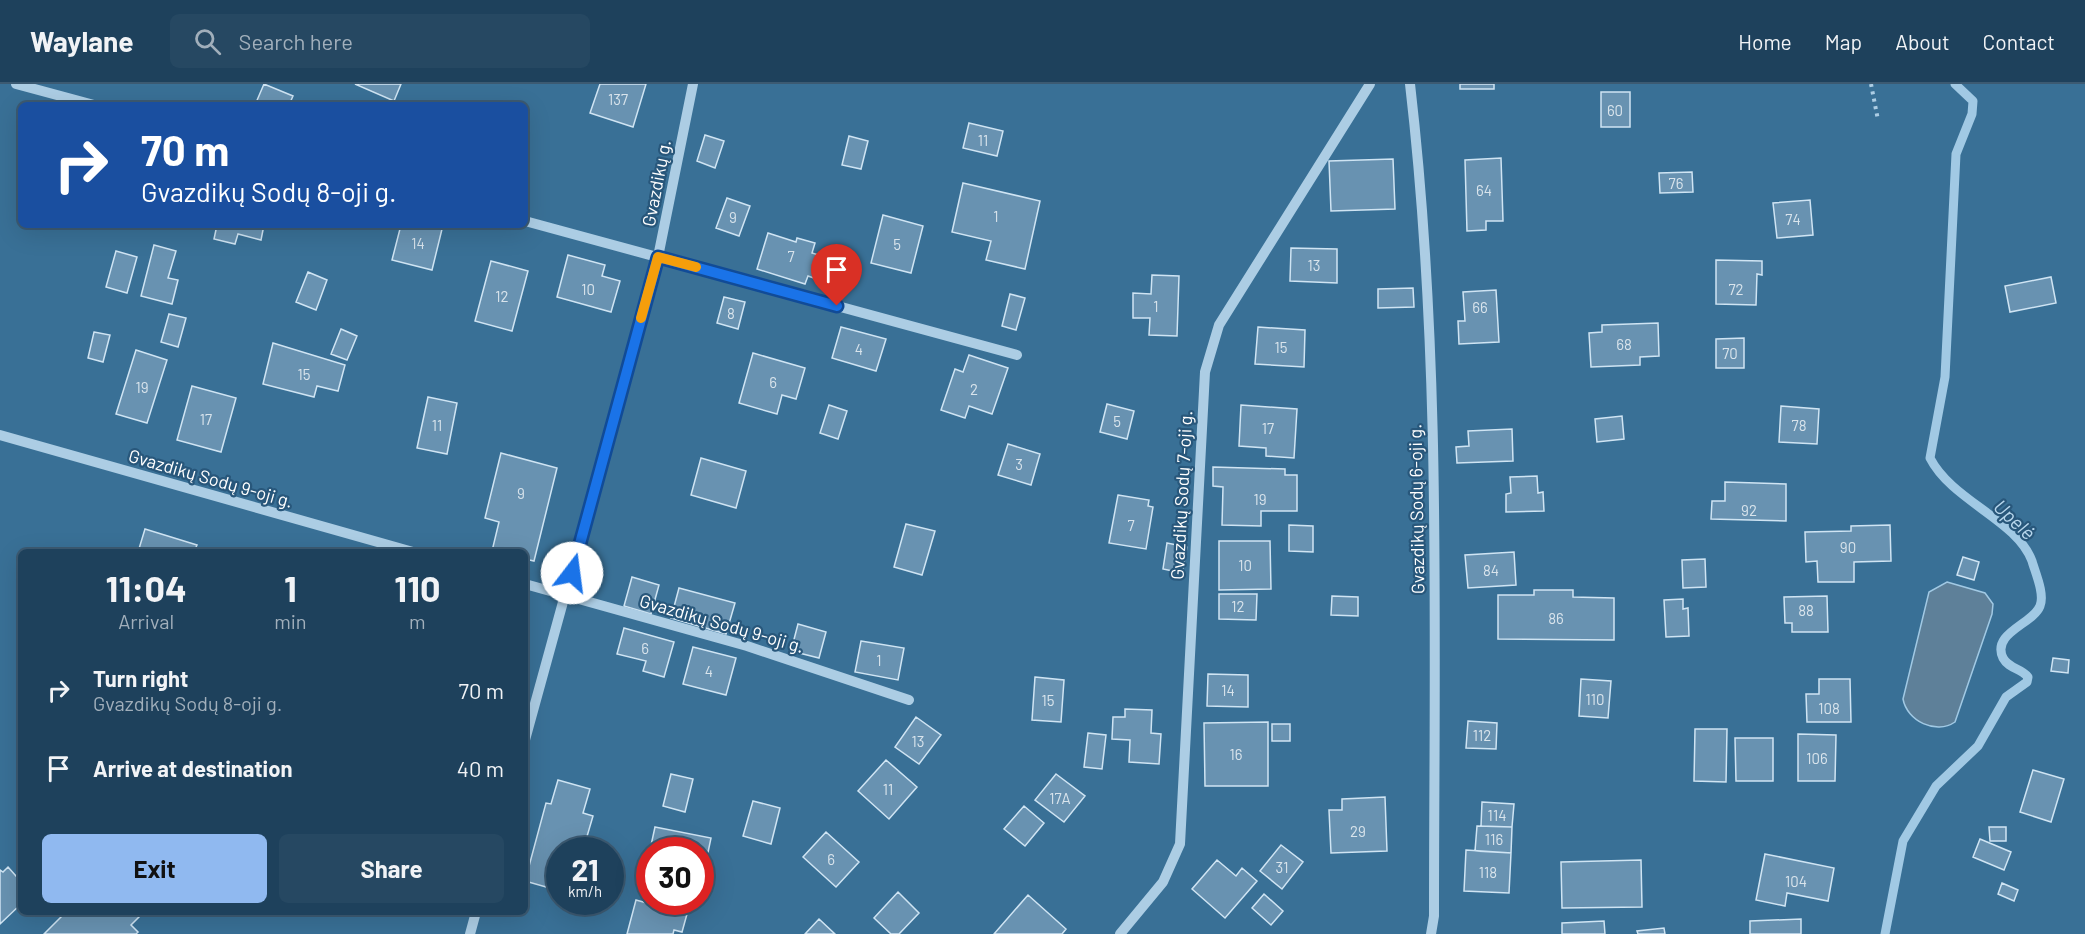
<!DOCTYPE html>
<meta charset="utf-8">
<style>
body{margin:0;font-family:Barlow,sans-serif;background:#264862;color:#f1f3f6;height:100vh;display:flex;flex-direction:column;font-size:22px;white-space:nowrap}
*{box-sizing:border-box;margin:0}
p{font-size:20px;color:#a1afbb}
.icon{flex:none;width:33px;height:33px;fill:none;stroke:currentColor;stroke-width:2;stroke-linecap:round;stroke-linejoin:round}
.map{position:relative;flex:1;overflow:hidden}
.panel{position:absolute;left:18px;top:465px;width:510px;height:366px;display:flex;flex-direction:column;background:#1e415c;border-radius:9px;box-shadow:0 6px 24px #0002,0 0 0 2px #3c5a72}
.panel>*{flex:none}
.hud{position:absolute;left:18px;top:18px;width:510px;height:126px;border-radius:9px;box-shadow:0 6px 24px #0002,0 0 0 2px #3c5a72;background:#1a4fa0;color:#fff;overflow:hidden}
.speed{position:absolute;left:546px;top:753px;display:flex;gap:12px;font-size:30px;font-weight:700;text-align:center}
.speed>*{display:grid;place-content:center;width:78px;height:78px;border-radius:50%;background:#1e415c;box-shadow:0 6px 24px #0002,0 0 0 2px #3c5a72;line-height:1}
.speed small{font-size:15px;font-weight:400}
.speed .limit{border:9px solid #d22;background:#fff;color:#111}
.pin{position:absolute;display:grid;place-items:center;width:51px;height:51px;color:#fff;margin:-62px -26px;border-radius:50% 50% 50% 0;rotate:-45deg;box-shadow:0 0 6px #0007}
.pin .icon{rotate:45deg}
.me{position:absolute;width:66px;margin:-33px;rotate:15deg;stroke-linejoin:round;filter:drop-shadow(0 0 4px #0008)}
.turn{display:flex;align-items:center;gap:21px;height:126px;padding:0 24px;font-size:27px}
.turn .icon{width:78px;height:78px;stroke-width:2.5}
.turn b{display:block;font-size:42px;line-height:51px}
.eta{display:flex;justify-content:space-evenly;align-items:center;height:102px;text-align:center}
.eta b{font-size:36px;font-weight:700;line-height:42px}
.action{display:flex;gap:12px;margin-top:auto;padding:12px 24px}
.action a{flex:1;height:69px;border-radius:9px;background:#90b9f0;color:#111;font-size:24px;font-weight:700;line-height:69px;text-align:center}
.action a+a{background:#264862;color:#f1f3f6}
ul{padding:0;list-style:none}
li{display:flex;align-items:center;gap:18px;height:78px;padding:0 24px}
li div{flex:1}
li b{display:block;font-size:22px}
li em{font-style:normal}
header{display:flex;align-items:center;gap:36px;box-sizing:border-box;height:84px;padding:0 30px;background:#1e415c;border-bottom:2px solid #3c5a72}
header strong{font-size:28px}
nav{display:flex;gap:33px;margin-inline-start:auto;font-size:21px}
.search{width:420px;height:54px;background:#264862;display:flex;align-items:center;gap:15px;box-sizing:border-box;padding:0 21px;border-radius:9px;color:#a1afbb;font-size:22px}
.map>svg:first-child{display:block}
.green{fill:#397096;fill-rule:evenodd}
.water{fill:#5e8099;stroke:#a1c9e4;stroke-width:1.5}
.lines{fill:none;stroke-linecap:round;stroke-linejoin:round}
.stream{stroke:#a1c9e4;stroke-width:9}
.building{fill:#6892b1;stroke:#cfe4f3;stroke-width:1.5}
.path{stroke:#accde4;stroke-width:4;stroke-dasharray:3 4.5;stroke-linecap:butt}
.minor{stroke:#accde4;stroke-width:10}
.route-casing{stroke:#114b97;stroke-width:15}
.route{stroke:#1a73e8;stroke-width:10}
.slow{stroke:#f59e0b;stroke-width:10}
.labels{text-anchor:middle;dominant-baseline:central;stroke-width:4.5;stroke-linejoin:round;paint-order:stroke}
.number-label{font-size:15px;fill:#d9e4ec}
.street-label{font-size:18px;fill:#fff;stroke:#28577b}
.water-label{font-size:20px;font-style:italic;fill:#b7d6ec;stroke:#28577b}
</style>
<header>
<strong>Waylane</strong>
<div class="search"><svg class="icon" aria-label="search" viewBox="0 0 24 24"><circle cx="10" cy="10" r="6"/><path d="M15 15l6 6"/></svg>Search here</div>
<nav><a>Home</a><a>Map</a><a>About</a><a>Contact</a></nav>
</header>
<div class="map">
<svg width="2085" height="850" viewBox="0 0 2085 850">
<rect width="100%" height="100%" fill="#28577b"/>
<path class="green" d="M0 0H2085V850H0ZM21 21H525V141H21ZM21 468H525V828H21ZM560 766H610V818H560ZM650 766H700V818H650Z"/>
<path class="water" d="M1947 498 1985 509 1993 520 1992 530 1955 638C1936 651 1907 637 1903 615L1929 508Z"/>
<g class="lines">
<path class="stream" d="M1885 850 1903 757 1936 702 1978 662 2006 613 2027 598 2028 593C2021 584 2009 585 2003 574 1991 549 2033 540 2040 522 2045 510 2035 488 2032 477 2017 436 1952 417 1930 374L1945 293 1956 70 1972 30 1973 17 1955 0"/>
</g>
<path class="building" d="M264 0 293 12 289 21H255Z
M355 0H401L394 17Z
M600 0H646L633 43 590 29Z
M1460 0H1494V5H1460Z
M1601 8H1630V43H1601Z
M969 39 1003 47 997 72 963 64Z
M705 51 724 57 715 84 697 77Z
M849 52 868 57 861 85 842 81Z
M1501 74 1503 137H1486V146L1467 147 1465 76Z
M1393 75 1395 125 1331 127 1329 77Z
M1692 88 1693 108 1660 109 1659 89Z
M963 99 1040 117 1025 185 986 176 991 157 952 148Z
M727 114 750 122 739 152 716 144Z
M1810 116 1813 151 1777 154 1773 119Z
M883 131 923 142 911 189 871 179Z
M217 141H264L261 156 238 150 235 160 214 155Z
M401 141H443L432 186 392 176Z
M768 149 796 158 797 154 815 159 812 169 832 175 825 198 808 192 805 200 757 185Z
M154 161 176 167 168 194 178 196 172 220 141 212Z
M1291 164 1337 165V199L1290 197Z
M116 167 137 173 127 209 106 203Z
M568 171 605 181 602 192 620 197 611 228 557 213Z
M1716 176 1762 177V191L1757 190 1756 221 1716 220Z
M491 177 528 187 512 247 475 237Z
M308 188 327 196 316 226 296 218Z
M1152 191 1179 192 1177 252 1149 251 1150 234H1133V209L1151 210Z
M2051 193 2056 219 2010 228 2005 202Z
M1413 204 1414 223 1378 224V205Z
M1496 206 1499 258 1459 260 1458 237H1465L1463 208Z
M1010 210 1025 214 1016 246 1002 242Z
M724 213 745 218 738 245 717 239Z
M169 230 186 234 178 263 161 258Z
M1658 239 1659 272 1640 273V281L1591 283 1589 249 1602 248V241Z
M841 243 886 255 876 287 832 274Z
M1258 243 1305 246 1304 283 1255 280Z
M341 245 357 252 347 276 331 270Z
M94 248 110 251 103 278 88 274Z
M1744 254V284H1716V255Z
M273 259 345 281 338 307 317 302 314 313 263 300Z
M136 266 167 276 147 339 116 330Z
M753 269 805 284 796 315 782 311 777 330 739 319Z
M969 271 1008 284 992 330 969 322 965 334 941 326 955 285 963 288Z
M192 302 236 314 221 368 177 356Z
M428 313 457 319 447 370 417 364Z
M1107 320 1134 327 1127 355 1100 348Z
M829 321 847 327 838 355 820 349Z
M1241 321 1297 325 1294 374 1266 372V364L1239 362Z
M1781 322 1819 325 1817 360 1779 358Z
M1622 332 1624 355 1597 358 1595 335Z
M1512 345 1513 377 1457 379 1456 363 1469 362 1468 347Z
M1008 360 1040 370 1031 401 998 391Z
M501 369 557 384 534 477 525 475V468L492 467 499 438 485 434Z
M701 374 746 387 736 424 691 411Z
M1213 383 1285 385V391H1297V427H1261V442L1222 441 1223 403 1213 402Z
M1537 392 1538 409 1543 408 1544 427 1506 428V410L1511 409 1510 393Z
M1725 398 1786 400V437L1711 435 1712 417H1725Z
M1118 411 1149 416 1148 422 1153 423 1146 465 1109 459Z
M906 440 935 447 922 491 894 483Z
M1289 441 1313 442V468L1289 467Z
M1890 441 1891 477 1854 478V498H1818L1817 477 1806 478 1805 448 1851 447V442Z
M145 445 197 461 194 468H138Z
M1219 457H1270L1271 505 1219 506Z
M1167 459 1187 463 1182 489 1163 485Z
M1514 468 1516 501 1468 504 1465 471Z
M1963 473 1979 478 1974 496 1957 491Z
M1705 475 1706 503 1683 504 1682 476Z
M632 493 659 501 651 530 624 522Z
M679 504 735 519 726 550 671 534Z
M1534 506H1573V513L1614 514V556L1498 555V511H1534Z
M1219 510H1257L1256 536 1219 535Z
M1332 512 1358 513V532L1331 531Z
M1827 512 1828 548H1792V539H1785L1784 513Z
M1683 515V525L1688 524 1689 552 1666 553 1664 516Z
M798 540 826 548 819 574 791 567Z
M624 544 674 558 664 593 643 587 646 577 617 570Z
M861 557 904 564 898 596 855 588Z
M693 563 736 574 726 611 683 600Z
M2053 574 2069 576 2068 589 2051 587Z
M1208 590 1248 591V623L1207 622Z
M1035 593 1064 596 1061 638 1032 636Z
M1581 595 1611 597 1608 634 1579 632Z
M1819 595H1850L1851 638H1807L1806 610H1819Z
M1125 625 1152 626 1151 649 1161 650 1159 680 1129 678 1130 656 1112 655 1113 633H1125Z
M916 633 941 651 919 680 895 663Z
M1468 637 1497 639 1496 665 1466 664Z
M1268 638V702H1205L1204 639Z
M1272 640H1290V657H1272Z
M1695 645H1727L1726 698 1694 697Z
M1088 649 1106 651 1102 685 1084 683Z
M1798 650 1836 651 1835 697H1798Z
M1735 654H1773V697H1736Z
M886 676 917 703 889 735 858 707Z
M2033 686 2064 695 2051 738 2020 728Z
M671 690 693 695 685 728 663 722Z
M1056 690 1085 712 1064 738 1035 716Z
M558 696 590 705 583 729 593 732 583 766H560V807L525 797 546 719 551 720Z
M1385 713 1387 767 1331 769 1329 726H1342V715Z
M753 717 780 724 771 760 743 752Z
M1482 718 1514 720 1512 743 1481 742Z
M1024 722 1044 739 1025 762 1004 745Z
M1477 742 1512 743 1511 769 1475 767Z
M655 743 711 754 706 778 700 777V766H650Z
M1989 743H2006V757H1990Z
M826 748 859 778 836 803 803 773Z
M1980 755 2011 768 2004 786 1973 773Z
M1281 761 1303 778 1282 805 1260 787Z
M1466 766 1511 769 1509 809 1464 807Z
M1765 770 1834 784 1828 817 1787 809 1785 822 1756 816Z
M1217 776 1236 792 1242 784 1257 797 1225 834 1192 805Z
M1641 776 1642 823 1562 824 1561 778Z
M8 783 16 792 21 789V820L0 840V786L3 788Z
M2002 799 2018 806 2014 817 1998 810Z
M898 808 919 829 899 850H891L874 834Z
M1264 810 1283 827 1271 841 1252 824Z
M1028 811 1066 845 1062 850H994Z
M636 816 687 830 682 848 674 846 673 850H627Z
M66 828H144L131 841 138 848 136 850H44Z
M819 835 835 850H805Z
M1801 835V850H1750V837Z
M1604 837 1605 850H1562V839Z
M1664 844 1665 850H1638L1637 847Z"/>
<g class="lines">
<path class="path" d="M1871 0 1878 36"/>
<path class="minor" d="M16 0 94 21
M1410 0C1442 275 1434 555 1434 832L1431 850
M525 137 1017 271
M0 351 413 468
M525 500 747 562 909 616
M525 656 658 173 693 0
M470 850 476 828
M1120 850 1163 798 1180 760 1205 288 1219 241 1370 0"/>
</g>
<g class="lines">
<defs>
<path id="route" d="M572 489 658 173 837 222"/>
</defs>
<use href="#route" class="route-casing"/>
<use href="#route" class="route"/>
<path class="slow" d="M641 234 658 173 696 183"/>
</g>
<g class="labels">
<g class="number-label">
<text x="618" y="15">137</text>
<text x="1615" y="26">60</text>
<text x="983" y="56">11</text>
<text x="1676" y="99">76</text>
<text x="1484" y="106">64</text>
<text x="996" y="132">1</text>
<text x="733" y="133">9</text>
<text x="1793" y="135">74</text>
<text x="418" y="159">14</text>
<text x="897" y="160">5</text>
<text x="791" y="172">7</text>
<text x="1314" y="181">13</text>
<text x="588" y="205">10</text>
<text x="1736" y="205">72</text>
<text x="502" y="212">12</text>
<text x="1156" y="222">1</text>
<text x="1480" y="223">66</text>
<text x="731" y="229">8</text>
<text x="1624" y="260">68</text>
<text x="1281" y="263">15</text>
<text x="859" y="265">4</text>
<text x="1730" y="269">70</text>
<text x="304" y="290">15</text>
<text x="773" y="298">6</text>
<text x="142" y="303">19</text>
<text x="974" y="305">2</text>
<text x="206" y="335">17</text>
<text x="1117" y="337">5</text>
<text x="437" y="341">11</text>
<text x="1799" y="341">78</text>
<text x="1268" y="344">17</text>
<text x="1019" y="380">3</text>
<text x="521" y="409">9</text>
<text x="1260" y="415">19</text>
<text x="1749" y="426">92</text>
<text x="1131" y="441">7</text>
<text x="1848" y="463">90</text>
<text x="1245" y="481">10</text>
<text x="1491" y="486">84</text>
<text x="1238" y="522">12</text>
<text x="1806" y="526">88</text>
<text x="1556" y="534">86</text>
<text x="645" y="564">6</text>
<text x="879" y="576">1</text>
<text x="709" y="587">4</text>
<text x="1228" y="606">14</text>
<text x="1595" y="615">110</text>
<text x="1048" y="616">15</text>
<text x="1829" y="624">108</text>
<text x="1482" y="651">112</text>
<text x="918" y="657">13</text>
<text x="1236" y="670">16</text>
<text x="1817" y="674">106</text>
<text x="888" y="705">11</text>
<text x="1060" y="714">17A</text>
<text x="1497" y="731">114</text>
<text x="1358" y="747">29</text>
<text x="1494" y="755">116</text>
<text x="831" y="775">6</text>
<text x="1282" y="783">31</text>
<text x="1488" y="788">118</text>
<text x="1796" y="797">104</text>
</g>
<g class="street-label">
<text transform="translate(656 99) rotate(-79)">Gvazdikų g.</text>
<text transform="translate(211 394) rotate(16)">Gvazdikų Sodų 9-oji g.</text>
<text transform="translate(1181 411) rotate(-87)">Gvazdikų Sodų 7-oji g.</text>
<text transform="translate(1416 425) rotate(-91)">Gvazdikų Sodų 6-oji g.</text>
<text transform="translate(722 539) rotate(16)">Gvazdikų Sodų 9-oji g.</text>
</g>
<g class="water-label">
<text transform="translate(2015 435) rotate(43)">Upelė</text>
</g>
</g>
</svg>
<div class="speed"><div>21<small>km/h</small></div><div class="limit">30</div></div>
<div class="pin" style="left:837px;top:222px;background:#d93025"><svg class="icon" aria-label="arrive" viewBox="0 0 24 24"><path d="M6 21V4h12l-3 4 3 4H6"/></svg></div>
<svg class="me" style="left:572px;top:489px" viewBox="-20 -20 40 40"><circle r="19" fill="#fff"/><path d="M0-13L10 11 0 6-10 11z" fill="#1a73e8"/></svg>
<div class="hud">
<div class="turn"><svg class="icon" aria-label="right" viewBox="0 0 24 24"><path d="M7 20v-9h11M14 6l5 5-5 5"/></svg><div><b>70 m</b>Gvazdikų Sodų 8-oji g.</div></div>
</div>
<section class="panel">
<div class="eta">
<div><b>11:04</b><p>Arrival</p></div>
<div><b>1</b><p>min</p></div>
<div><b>110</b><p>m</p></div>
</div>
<ul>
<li><svg class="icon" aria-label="right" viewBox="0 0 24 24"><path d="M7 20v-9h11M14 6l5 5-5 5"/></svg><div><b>Turn right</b><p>Gvazdikų Sodų 8-oji g.</p></div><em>70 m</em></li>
<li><svg class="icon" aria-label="arrive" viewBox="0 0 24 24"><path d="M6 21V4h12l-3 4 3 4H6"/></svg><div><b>Arrive at destination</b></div><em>40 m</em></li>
</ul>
<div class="action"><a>Exit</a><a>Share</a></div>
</section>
</div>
